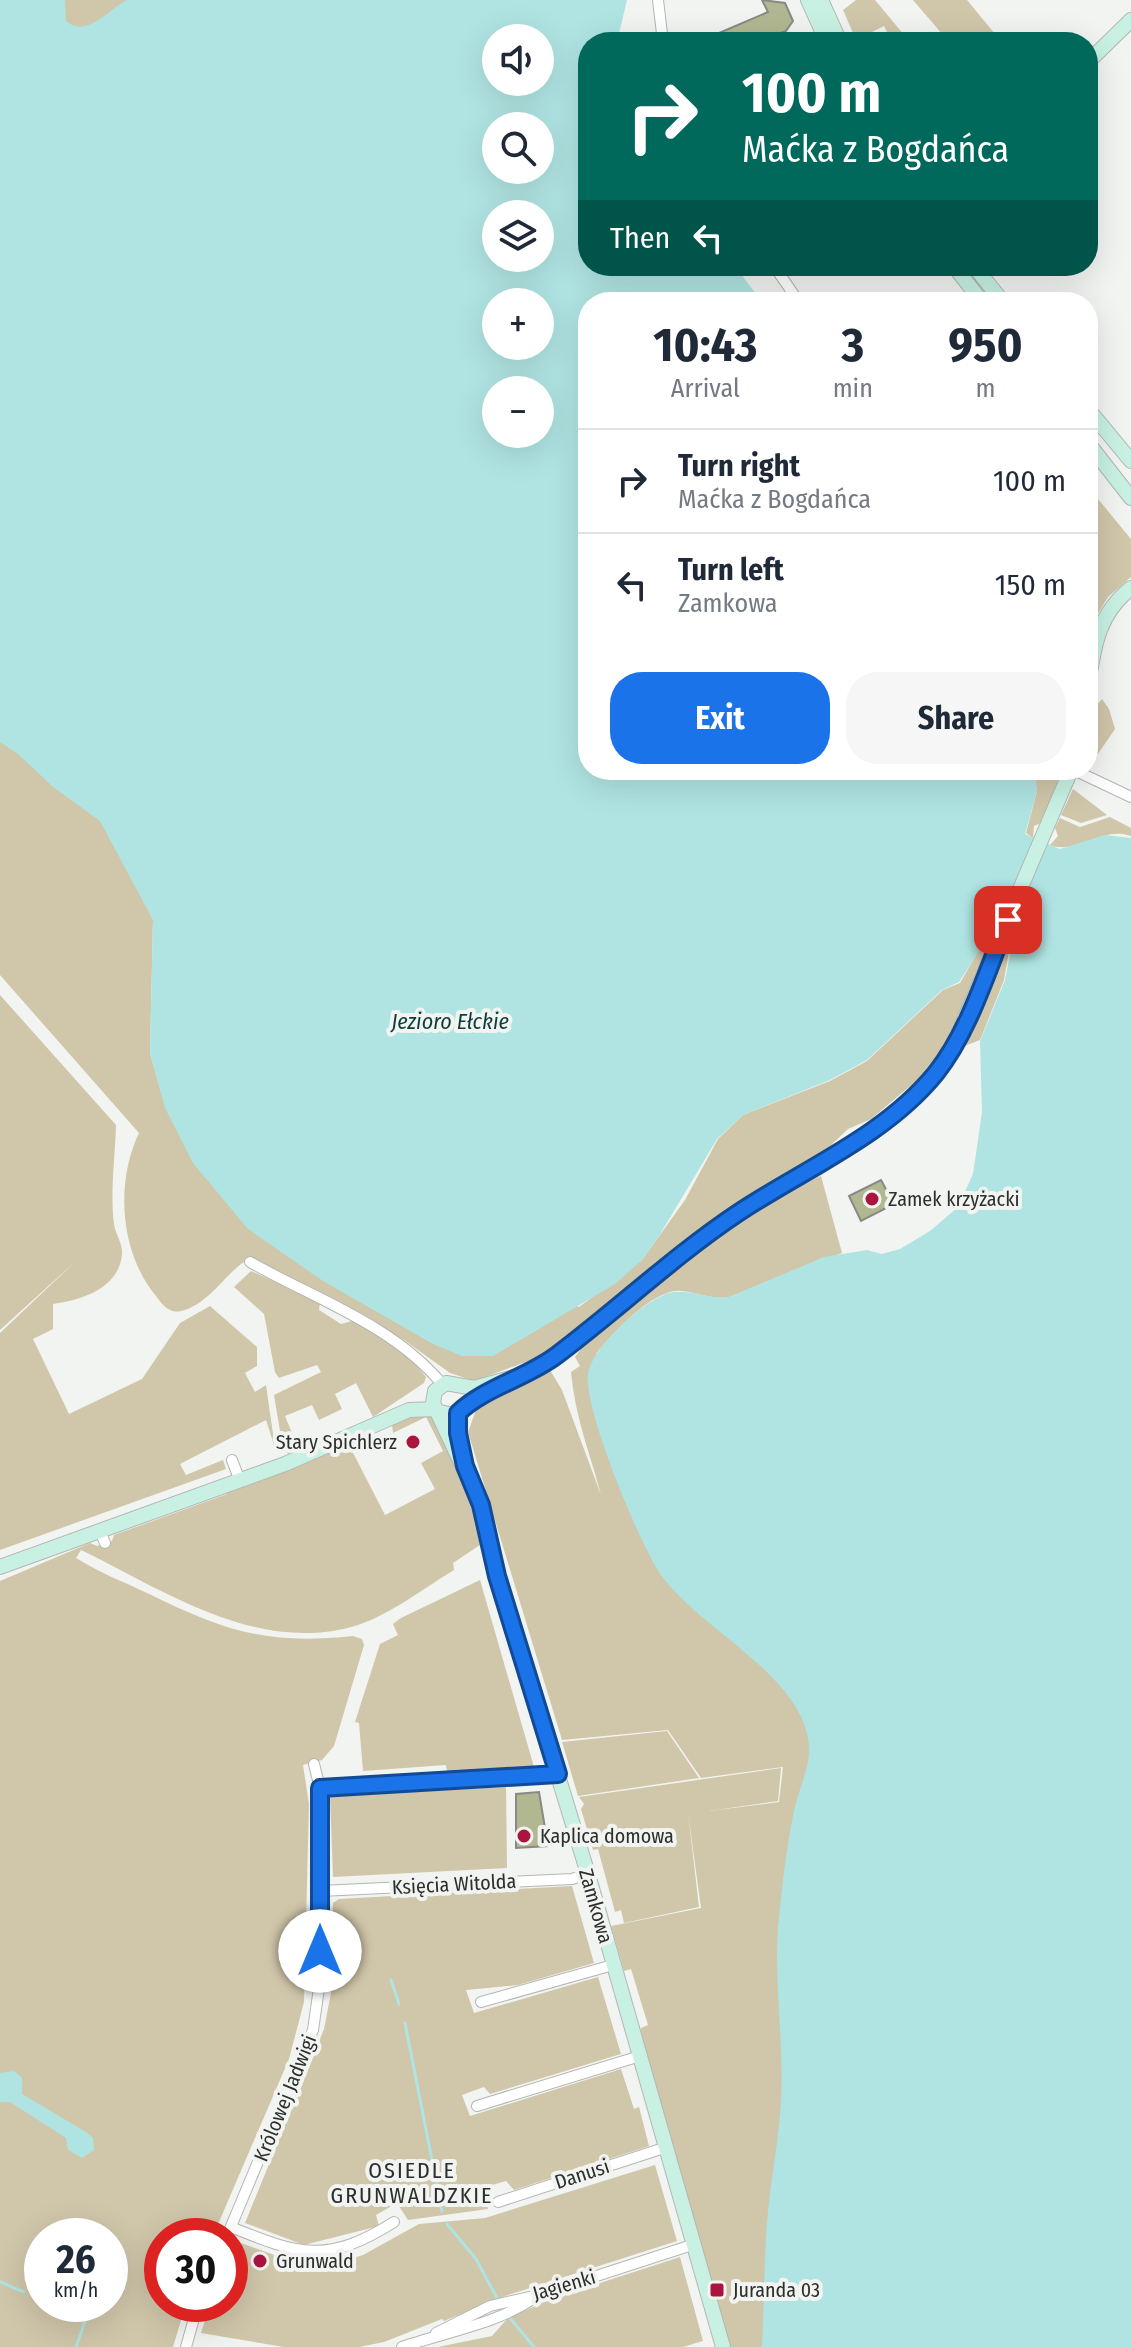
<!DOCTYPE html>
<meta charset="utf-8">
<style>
body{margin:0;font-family:"Fira Sans Condensed",sans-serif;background:#f6f6f7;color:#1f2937;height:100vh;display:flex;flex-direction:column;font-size:30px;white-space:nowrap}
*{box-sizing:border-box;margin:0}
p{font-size:26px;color:#747a83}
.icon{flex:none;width:44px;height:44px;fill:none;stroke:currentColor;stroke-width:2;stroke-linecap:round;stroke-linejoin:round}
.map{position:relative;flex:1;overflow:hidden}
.panel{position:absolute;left:578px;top:292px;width:520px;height:488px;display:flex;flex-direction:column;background:#fff;border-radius:32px;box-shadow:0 8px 32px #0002}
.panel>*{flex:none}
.hud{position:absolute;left:578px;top:32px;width:520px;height:244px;border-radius:32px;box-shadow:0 8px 32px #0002;background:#00695c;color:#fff;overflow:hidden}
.buttons{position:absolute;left:482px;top:24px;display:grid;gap:16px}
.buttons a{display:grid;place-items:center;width:72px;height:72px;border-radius:50%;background:#fff;box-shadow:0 8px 32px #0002;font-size:40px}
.speed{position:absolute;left:24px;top:2218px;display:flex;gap:16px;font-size:40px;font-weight:700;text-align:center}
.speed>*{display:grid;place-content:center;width:104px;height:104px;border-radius:50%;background:#fff;box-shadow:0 8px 32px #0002;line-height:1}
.speed small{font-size:20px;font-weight:400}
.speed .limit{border:12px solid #d22;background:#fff;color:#111}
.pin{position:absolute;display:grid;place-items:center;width:68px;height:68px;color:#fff;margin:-34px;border-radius:16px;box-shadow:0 4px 12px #0006}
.me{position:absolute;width:88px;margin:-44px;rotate:0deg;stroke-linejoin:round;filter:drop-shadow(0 0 6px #0008)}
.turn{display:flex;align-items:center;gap:28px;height:168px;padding:0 32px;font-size:36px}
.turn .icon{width:104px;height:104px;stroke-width:2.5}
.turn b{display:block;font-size:56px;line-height:68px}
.then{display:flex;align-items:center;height:76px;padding:0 32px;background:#0003;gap:16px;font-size:30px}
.eta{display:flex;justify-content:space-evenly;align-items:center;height:136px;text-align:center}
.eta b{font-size:48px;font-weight:700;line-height:56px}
.primary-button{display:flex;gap:16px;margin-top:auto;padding:16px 32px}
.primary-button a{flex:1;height:92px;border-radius:32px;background:#1a73e8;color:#fff;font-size:32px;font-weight:700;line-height:92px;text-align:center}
.primary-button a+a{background:#f6f6f7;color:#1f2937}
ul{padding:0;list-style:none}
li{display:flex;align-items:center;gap:24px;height:104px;padding:0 32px;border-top:2px solid #e0e1e3}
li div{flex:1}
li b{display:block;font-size:30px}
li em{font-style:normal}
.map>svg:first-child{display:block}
.green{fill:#d0c6aa;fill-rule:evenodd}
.water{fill:#afe4e2;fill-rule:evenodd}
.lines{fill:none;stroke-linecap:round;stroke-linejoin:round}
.stream{stroke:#afe4e2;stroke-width:3}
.building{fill:#b1b891;stroke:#888985;stroke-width:2}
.street-casing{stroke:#b3b7b3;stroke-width:12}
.secondary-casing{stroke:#b3b7b3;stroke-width:16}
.street{stroke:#fff;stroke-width:10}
.secondary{stroke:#c8f1e4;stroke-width:14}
.route-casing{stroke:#114b97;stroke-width:20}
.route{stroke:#1a73e8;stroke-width:14}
.poi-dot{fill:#aa143f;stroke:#f1f4f0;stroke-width:3}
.labels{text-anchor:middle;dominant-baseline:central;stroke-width:8;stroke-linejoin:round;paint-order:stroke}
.poi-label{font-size:20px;fill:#2d2e2d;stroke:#f1f4f0;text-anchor:start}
.street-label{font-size:20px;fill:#2d2e2d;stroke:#f1f4f0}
.water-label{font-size:22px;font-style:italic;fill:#0c3e3d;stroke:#f1f4f0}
.neighbourhood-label{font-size:22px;letter-spacing:2px;fill:#2d2e2d;stroke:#f1f4f0}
</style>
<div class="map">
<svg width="1131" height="2347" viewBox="0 0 1131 2347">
<rect width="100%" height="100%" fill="#f1f4f0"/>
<path class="green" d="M65 0H163L119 25 64 29Z
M856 0H875L910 42H892L884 26 866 35 864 42H857L843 10Z
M913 0H967L995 34 987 41 980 33 970 42H949Z
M1088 487 1131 539V577L1108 597 1088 630Z
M1102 699 1109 709 1115 729 1089 767 1093 709Z
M0 742 90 788 153 920 150 1053 161 1092 579 1307 642 1260 685 1200 718 1139 743 1115 830 1081 867 1061 943 990 960 983 986 938 988 946 1004 952 1010 945 1004 980 980 1040 936 1057 916 1081 871 1119 848 1129 813 1162 739 1202 561 1341 531 1360 474 1381 450 1373 404 1340 254 1258C231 1262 213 1304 181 1311 169 1314 162 1304 156 1296 120 1253 115 1183 139 1133L0 975Z
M1034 770H1049L1058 781 1041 823 1034 826 1033 838 1026 833 1037 791Z
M1073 789 1107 815 1081 823 1061 815Z
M1110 817 1131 828V836C1101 826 1078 855 1050 845L1058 836 1055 828 1060 818 1080 827Z
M0 995 116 1125C115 1157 110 1193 114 1224 115 1233 123 1244 122 1254 119 1289 81 1300 53 1304V1329L33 1339 69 1414 142 1379 180 1323 210 1306 257 1347V1366L245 1373 255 1392 266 1385 275 1448 266 1420 180 1464 186 1475 223 1460 226 1469 0 1550V1333L77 1260 0 1330Z
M821 1176 842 1253 729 1297C711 1300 697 1292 681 1291 654 1288 612 1334 596 1354L813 1687 829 2347H729L642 2042 641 2028 648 2025 631 1969 624 1971 611 1926 701 1908 688 1813 699 1907 624 1923 621 1910 615 1912 598 1849 593 1850 581 1809 584 1804 579 1797 781 1768 778 1801 709 1811 779 1802 783 1767 701 1778 668 1730 562 1740 468 1432 476 1410 550 1370 562 1390 601 1495C589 1449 576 1421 571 1372L580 1366 575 1357 586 1342 749 1212Z
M251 1271 320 1302 319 1310 341 1324 352 1321C380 1334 408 1353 426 1377L424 1383 373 1417 356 1383 335 1394 342 1409 319 1420 312 1405 285 1416 299 1450 288 1454 282 1443 274 1395 321 1372 317 1365 279 1378 275 1372 264 1314 234 1287Z
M409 1415H432L471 1501 480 1545 453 1563 454 1570C424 1588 391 1614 358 1625 260 1656 165 1591 81 1550L76 1558C98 1572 124 1582 147 1593 225 1631 265 1645 353 1636L362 1639 364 1645 334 1746 322 1760 303 1765 309 1804 304 2002 289 2059 213 2236H162V2304H186L173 2347H0V1581L90 1543 97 1546 112 1541 114 1535 227 1494 226 1491 348 1443 385 1515 435 1489 421 1463 443 1451 426 1417 393 1433 392 1424ZM42 2236H110V2304H42Z
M480 1580 534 1767 447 1772 446 1765 363 1771 359 1723 355 1722 380 1644 398 1635 393 1624 401 1618Z
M667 1731 699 1778 578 1796 562 1742Z
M506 1787 507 1868 333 1877 330 1796Z
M572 1886 594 1963 518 1985 466 1990 474 2013 598 1977 621 2054 490 2094 484 2087 462 2095 470 2116 621 2069 634 2109 639 2107 649 2146 514 2190 506 2181 482 2188 488 2209 408 2220 397 2203 376 2215 379 2226 304 2245 245 2223 324 2029 331 1993 333 1903 339 1899Z
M655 2165 677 2241 502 2297 444 2321 442 2319 384 2342 359 2347H284L201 2333 210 2304H230V2262L238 2242 297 2263 333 2264 363 2255 419 2224 485 2218Z
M680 2257 703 2341 683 2347H438L492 2336 507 2319 548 2300Z"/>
<path class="water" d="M0 0H65L66 21C86 39 109 9 127 0H627L617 42H588V266H735L762 302H588V770H1034L1037 791 1025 834 1060 849 1105 835 1131 838V2347H762C764 2306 764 2264 767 2223 770 2182 779 2141 781 2100 784 2043 774 1985 778 1927 782 1888 786 1849 794 1811 798 1790 811 1766 809 1745 803 1675 700 1630 661 1575 640 1545 583 1408 588 1374 592 1347 643 1301 669 1293 689 1288 709 1300 729 1297L824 1257 867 1250 882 1254 900 1249 930 1231 958 1207 973 1174 982 1112 980 1041 1005 980 1014 935 1007 927 993 929 959 982 942 990 867 1060 830 1080 743 1115 717 1139 659 1236 642 1260 615 1284 493 1356H462L433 1344 323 1281 248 1229 193 1163 165 1108 150 1053 153 920 100 821 53 787 18 754 0 742ZM496 38H540V82H496ZM496 126H540V170H496ZM496 214H540V258H496ZM496 302H540V346H496ZM496 390H540V434H496Z
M14 2071 22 2078V2094L86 2132 93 2138 94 2150 82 2158 68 2150 66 2138 10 2102H0V2073Z"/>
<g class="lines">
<path class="stream" d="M391 1980 399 2004
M405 2023 442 2211
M447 2224 476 2259 497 2298
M0 2282 24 2292
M510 2318 534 2347
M76 2347 91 2304"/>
</g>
<path class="building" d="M762 0 785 3 793 21 786 31 755 42H698L768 12Z
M881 1180 894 1204 861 1221 849 1196Z
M539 1792 548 1846 516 1848V1794Z"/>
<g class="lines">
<defs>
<path id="street" d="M658 0 663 42
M774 266 799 302
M1074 770 1131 797
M250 1262C315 1299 393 1325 442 1384
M232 1460 240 1481
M100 1531 105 1543
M320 1788 558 1774
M320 1891 572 1879 588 1874
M481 2002 613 1965
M477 2106 640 2056
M498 2202 667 2147
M231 2227C299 2255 328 2264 394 2222
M227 2236 313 2030 320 1981V1788L314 1764
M436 2333 490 2306 538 2295 695 2244
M186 2347 198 2304
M402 2347C445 2332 495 2325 534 2298"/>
<path id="secondary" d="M808 0 827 42
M821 0 840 42
M1088 62 1131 20
M954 266 982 302
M974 266 1003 302
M1088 409 1131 461
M1088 443 1131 498
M1088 685C1094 646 1098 614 1131 588
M528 1373 474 1388 446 1383 435 1391 433 1403 481 1505 497 1576 588 1874 723 2347
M520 1377C598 1333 662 1267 735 1215 761 1196 792 1184 819 1167 870 1134 928 1094 956 1039L1071 770
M440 1412 454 1415 495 1390
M0 1567 285 1464 409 1410 436 1409"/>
</defs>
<use href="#street" class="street-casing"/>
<use href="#secondary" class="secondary-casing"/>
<use href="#street" class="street"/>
<use href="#secondary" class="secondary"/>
</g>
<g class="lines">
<defs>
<path id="route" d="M320 1951V1788L558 1774 497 1576 481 1505 465 1466 458 1433V1413C485 1387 527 1378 557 1355 618 1309 675 1255 738 1213 804 1169 885 1136 936 1073 970 1030 987 970 1008 920"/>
</defs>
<use href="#route" class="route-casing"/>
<use href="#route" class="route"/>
</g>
<g class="poi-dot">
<circle cx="872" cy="1199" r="8"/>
<circle cx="413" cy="1442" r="8"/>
<circle cx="524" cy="1836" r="8"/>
<circle cx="260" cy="2261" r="8"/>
<rect x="709" y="2282" width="16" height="16" rx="4"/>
</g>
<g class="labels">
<g class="poi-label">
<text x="888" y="1199">Zamek krzyżacki</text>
<text x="397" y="1442" text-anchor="end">Stary Spichlerz</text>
<text x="540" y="1836">Kaplica domowa</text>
<text x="276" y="2261">Grunwald</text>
<text x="733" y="2290">Juranda 03</text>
</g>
<g class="street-label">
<text transform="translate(454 1884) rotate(-3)">Księcia Witolda</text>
<text transform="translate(596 1906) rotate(74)">Zamkowa</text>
<text transform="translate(285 2098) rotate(-68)">Królowej Jadwigi</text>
<text transform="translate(582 2174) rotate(-18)">Danusi</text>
<text transform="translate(564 2285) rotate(-16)">Jagienki</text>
</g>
<g class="water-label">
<text x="450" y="1021">Jezioro Ełckie</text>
</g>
<g class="neighbourhood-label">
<text x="412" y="2170">OSIEDLE<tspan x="412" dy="25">GRUNWALDZKIE</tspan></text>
</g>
</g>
</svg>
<div class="buttons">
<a><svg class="icon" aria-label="sound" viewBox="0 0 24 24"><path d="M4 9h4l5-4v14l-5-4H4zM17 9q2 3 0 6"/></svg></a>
<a><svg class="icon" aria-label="search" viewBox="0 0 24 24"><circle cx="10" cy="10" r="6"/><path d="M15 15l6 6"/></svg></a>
<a><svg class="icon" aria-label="layers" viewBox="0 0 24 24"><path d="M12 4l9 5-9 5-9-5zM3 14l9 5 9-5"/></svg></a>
<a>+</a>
<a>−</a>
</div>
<div class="speed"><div>26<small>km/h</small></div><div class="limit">30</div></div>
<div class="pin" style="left:1008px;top:920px;background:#d93025"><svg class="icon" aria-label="arrive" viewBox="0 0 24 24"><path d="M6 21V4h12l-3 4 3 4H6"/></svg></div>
<svg class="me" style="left:320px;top:1951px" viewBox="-20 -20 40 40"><circle r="19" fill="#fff"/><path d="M0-13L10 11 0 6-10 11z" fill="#1a73e8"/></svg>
<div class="hud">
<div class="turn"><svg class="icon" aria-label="right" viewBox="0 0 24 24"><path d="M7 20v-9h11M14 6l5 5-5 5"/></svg><div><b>100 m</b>Maćka z Bogdańca</div></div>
<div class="then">Then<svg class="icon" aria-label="left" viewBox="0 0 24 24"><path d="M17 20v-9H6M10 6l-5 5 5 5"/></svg></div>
</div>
<section class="panel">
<div class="eta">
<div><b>10:43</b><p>Arrival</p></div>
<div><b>3</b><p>min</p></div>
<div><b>950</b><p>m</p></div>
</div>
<ul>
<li><svg class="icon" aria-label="right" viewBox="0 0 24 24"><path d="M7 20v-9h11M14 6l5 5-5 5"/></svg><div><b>Turn right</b><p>Maćka z Bogdańca</p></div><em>100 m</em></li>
<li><svg class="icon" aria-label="left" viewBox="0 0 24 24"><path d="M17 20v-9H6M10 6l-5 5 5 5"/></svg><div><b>Turn left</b><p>Zamkowa</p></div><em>150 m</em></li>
</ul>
<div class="primary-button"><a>Exit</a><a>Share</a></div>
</section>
</div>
